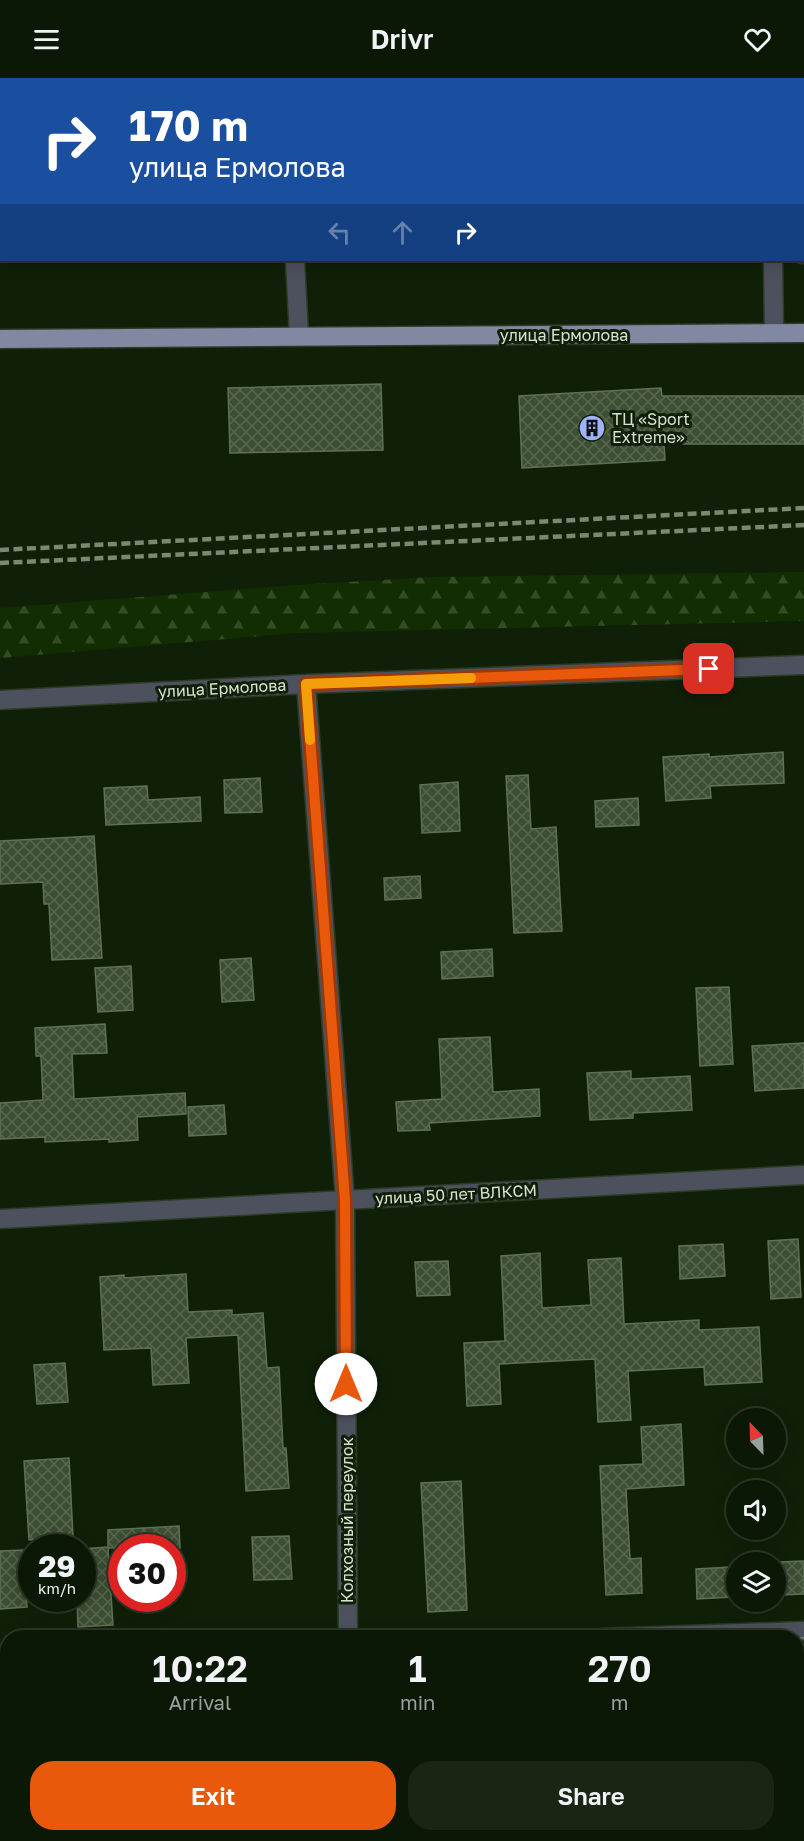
<!DOCTYPE html>
<meta charset="utf-8">
<style>
body{margin:0;font-family:"Golos Text",sans-serif;background:#1a2514;color:#f1f3f6;height:100vh;display:flex;flex-direction:column;font-size:22px;white-space:nowrap}
*{box-sizing:border-box;margin:0}
p{font-size:20px;color:#9aa09b}
.icon{flex:none;width:33px;height:33px;fill:none;stroke:currentColor;stroke-width:2;stroke-linecap:round;stroke-linejoin:round}
.map{position:relative;flex:1;overflow:hidden}
.sheet{position:absolute;left:0px;top:1552px;width:804px;height:212px;display:flex;flex-direction:column;background:#0c1806;border-radius:24px 24px 0 0;box-shadow:0 3px 15px #0003,0 0 0 2px #2c3728}
.sheet>*{flex:none}
.guide{position:absolute;left:0px;top:0px;width:804px;height:183px;box-shadow:0 3px 15px #0003,0 0 0 2px #2c3728;background:#1a4fa0;color:#fff;overflow:hidden}
.needle{width:39px;rotate:337deg}
.buttons{position:absolute;left:726px;top:1330px;display:grid;gap:12px}
.buttons a{display:grid;place-items:center;width:60px;height:60px;border-radius:50%;background:#0c1806;box-shadow:0 3px 15px #0003,0 0 0 2px #2c3728;font-size:30px}
.speed{position:absolute;left:18px;top:1456px;display:flex;gap:12px;font-size:30px;font-weight:700;text-align:center}
.speed>*{display:grid;place-content:center;width:78px;height:78px;border-radius:50%;background:#0c1806;box-shadow:0 3px 15px #0003,0 0 0 2px #2c3728;line-height:1}
.speed small{font-size:15px;font-weight:400}
.speed .limit{border:9px solid #d22;background:#fff;color:#111}
.pin{position:absolute;display:grid;place-items:center;width:51px;height:51px;color:#fff;margin:-26px;border-radius:12px;box-shadow:0 3px 9px #0006}
.me{position:absolute;width:66px;margin:-33px;rotate:0deg;stroke-linejoin:round;filter:drop-shadow(0 0 4px #0008)}
.turn{display:flex;align-items:center;gap:21px;height:126px;padding:0 30px;font-size:27px}
.turn .icon{width:78px;height:78px;stroke-width:2.5}
.turn b{display:block;font-size:42px;line-height:51px}
.lanes{display:flex;align-items:center;height:57px;padding:0 30px;background:#0003;justify-content:center;gap:30px;direction:ltr}
.lanes .off{opacity:.35}
.eta{display:flex;justify-content:space-evenly;align-items:center;height:102px;text-align:center}
.eta b{font-size:36px;font-weight:600;line-height:42px}
.button{display:flex;gap:12px;margin-top:auto;padding:12px 30px}
.button a{flex:1;height:69px;border-radius:24px;background:#ea580c;color:#fff;font-size:24px;font-weight:600;line-height:69px;text-align:center}
.button a+a{background:#1a2514;color:#f1f3f6}
header{display:flex;justify-content:space-between;align-items:center;height:78px;padding:0 30px;background:#0c1806;font-size:27px;font-weight:600}
.map>svg:first-child{display:block}
.forest{fill:url(#forest-firs)}
.building{fill:url(#building-cross-hatch);stroke:#5e7155;stroke-width:1.5}
.lines{fill:none;stroke-linecap:round;stroke-linejoin:round}
.minor-casing{stroke:#2c3b24;stroke-width:21}
.major-casing{stroke:#2c3b24;stroke-width:21}
.minor{stroke:#4d515e;stroke-width:18}
.major{stroke:#8088a2;stroke-width:18}
.tram{stroke:#7b8874;stroke-width:1.5}
.rail{stroke:#7b8874;stroke-width:4.5;stroke-dasharray:9 4.5;stroke-linecap:butt}
.route-casing{stroke:#983908;stroke-width:15}
.route{stroke:#ea580c;stroke-width:10}
.slow{stroke:#f59e0b;stroke-width:10}
.labels{text-anchor:middle;dominant-baseline:central;stroke-width:6;stroke-linejoin:round;paint-order:stroke}
.street-label{font-size:16px;fill:#d7e1d2;stroke:#102008}
.poi-label{font-size:16px;fill:#d7e1d2;stroke:#102008;text-anchor:start}
</style>
<header><svg class="icon" aria-label="menu" viewBox="0 0 24 24"><path d="M4 6h16M4 12h16M4 18h16"/></svg>Drivr<svg class="icon" aria-label="heart" viewBox="0 0 24 24"><path d="M12 20l-8-8c-3-5 5-10 8-4 3-6 11-1 8 4z"/></svg></header>
<div class="map">
<svg width="804" height="1763" viewBox="0 0 804 1763">
<defs>
<pattern id="forest-firs" width="22" height="20" patternUnits="userSpaceOnUse" patternTransform="scale(1.5)"><rect width="22" height="20" fill="#122d01"/><path d="M5 1l3.5 6h-7zM16 11l3.5 6h-7z" fill="#344b25"/></pattern>
<pattern id="building-cross-hatch" width="8" height="8" patternUnits="userSpaceOnUse" patternTransform="scale(1.5)"><rect width="8" height="8" fill="#3c4e33"/><path d="M0 0l8 8M0 8l8-8" fill="none" stroke="#576750"/></pattern>
</defs>
<rect width="100%" height="100%" fill="#102008"/>
<path class="forest" d="M804 494V543L298 555 0 580V530L296 507 432 499Z"/>
<path class="building" d="M381 306 383 372 230 375 228 310Z
M661 310 662 318H804V366H664L665 382 522 390 519 318Z
M783 674 784 705 710 708 711 720 666 723 663 679 709 676V679Z
M528 697 531 751 556 749 562 853 514 855 506 698Z
M260 700 262 734 225 735 224 702Z
M458 704 460 753 422 755 420 707Z
M147 708 148 722 200 719 201 743 106 747 104 710Z
M638 720 639 747 596 749 595 723Z
M94 758 102 880 52 882 49 826H44L43 804 0 806V763Z
M420 798 421 820 385 822 384 800Z
M492 871 493 898 442 901 441 874Z
M251 880 254 922 222 924 220 882Z
M131 888 133 932 98 934 95 890Z
M729 909 733 986 700 988 696 910Z
M105 946 107 975 72 976 74 1021 185 1015 186 1036 137 1039 138 1062 109 1064V1061L45 1064V1059L0 1061V1025L43 1022 41 978H36L35 950Z
M490 959 493 1014 539 1011 540 1038 429 1045 430 1052 398 1053 396 1024 442 1021 439 961Z
M804 965V1010L755 1013 752 968Z
M631 993V1001L690 998 692 1032 633 1035V1040L590 1042 587 995Z
M224 1027 226 1056 189 1058 188 1029Z
M798 1161 801 1219 771 1221 768 1163Z
M723 1166 725 1198 680 1201 679 1168Z
M540 1175 542 1230 591 1227 588 1182 621 1180 624 1246 699 1242V1252L759 1249 762 1304 705 1307 704 1289 628 1293 631 1342 598 1344 595 1281 499 1286 501 1326 467 1328 464 1265 505 1263 501 1178Z
M448 1183 450 1217 417 1218 415 1184Z
M186 1196 188 1234 232 1232V1237L263 1235 267 1290 279 1289 283 1370H286L289 1410 246 1413 238 1257 186 1260 189 1305 153 1307 151 1270 104 1272 100 1199 124 1197V1200Z
M65 1285 68 1324 37 1326 34 1287Z
M681 1346 684 1407 626 1411 630 1481 641 1480 642 1515 606 1517 600 1388 643 1386 641 1349Z
M69 1380 73 1459 29 1462 24 1383Z
M461 1403 467 1532 428 1534 421 1405Z
M179 1448 180 1470H108L113 1547 78 1549 77 1521H82V1471L108 1469V1452Z
M289 1458 292 1501 254 1502 252 1459Z
M24 1472 27 1529 0 1531V1473Z
M804 1483V1516L782 1517 780 1484Z
M731 1489 733 1519 697 1521 696 1491Z"/>
<g class="lines">
<defs>
<path id="minor" d="M286 0V2
M770 0V2
M802 176H804
M295 182 299 258
M773 182 774 255
M306 606 345 1122 348 1560
M0 622 306 606 804 587
M0 1141 804 1097
M601 1560 804 1553
M0 1650H8
M386 1756 387 1763"/>
<path id="major" d="M0 261 804 255"/>
</defs>
<use href="#minor" class="minor-casing"/>
<use href="#major" class="major-casing"/>
<use href="#minor" class="minor"/>
<use href="#major" class="major"/>
<path class="tram" d="M796 1560H804
M796 1592 804 1604
M0 1603H8
M0 1620 8 1619
M796 1721 804 1715
M796 1733 804 1729
M621 1756 630 1763
M717 1763 736 1756"/>
<path class="rail" d="M0 472 804 430
M0 485 804 447"/>
</g>
<g class="lines">
<defs>
<path id="route" d="M346 1306 345 1122 306 606 709 591"/>
</defs>
<use href="#route" class="route-casing"/>
<use href="#route" class="route"/>
<path class="slow" d="M310 662 306 606 471 600"/>
</g>
<defs>
<symbol id="building-disc" viewBox="-11 -11 22 22"><circle r="9.5" fill="#9fb3fd" stroke="#102008"/><path d="M-4-6H4V6H1V3H-1V6H-4ZM-2.5-4.3h1.7v1.8h-1.7ZM.8-4.3h1.7v1.8H.8ZM-2.5-1h1.7V.8h-1.7ZM.8-1h1.7V.8H.8Z" fill="#111"/></symbol>
</defs>
<g fill-rule="evenodd">
<use href="#building-disc" x="577" y="335" width="30" height="30"/>
</g>
<g class="labels">
<g class="street-label">
<text x="564" y="257">улица Ермолова</text>
<text transform="translate(222 610) rotate(-3)">улица Ермолова</text>
<text transform="translate(456 1116) rotate(-3)">улица 50 лет ВЛКСМ</text>
<text transform="translate(347 1442) rotate(-90)">Колхозный переулок</text>
</g>
<g class="poi-label">
<text x="612" y="341">ТЦ «Sport<tspan x="612" dy="18">Extreme»</tspan></text>
</g>
</g>
</svg>
<div class="buttons">
<a><svg class="needle" viewBox="-14 -14 28 28"><path d="M0-13l5 13h-10z" fill="#e53935"/><path d="M0 13l5-13h-10z" fill="#9aa09b"/></svg></a>
<a><svg class="icon" aria-label="sound" viewBox="0 0 24 24"><path d="M4 9h4l5-4v14l-5-4H4zM17 9q2 3 0 6"/></svg></a>
<a><svg class="icon" aria-label="layers" viewBox="0 0 24 24"><path d="M12 4l9 5-9 5-9-5zM3 14l9 5 9-5"/></svg></a>
</div>
<div class="speed"><div>29<small>km/h</small></div><div class="limit">30</div></div>
<div class="pin" style="left:709px;top:591px;background:#d93025"><svg class="icon" aria-label="arrive" viewBox="0 0 24 24"><path d="M6 21V4h12l-3 4 3 4H6"/></svg></div>
<svg class="me" style="left:346px;top:1306px" viewBox="-20 -20 40 40"><circle r="19" fill="#fff"/><path d="M0-13L10 11 0 6-10 11z" fill="#ea580c"/></svg>
<div class="guide">
<div class="turn"><svg class="icon" aria-label="right" viewBox="0 0 24 24"><path d="M7 20v-9h11M14 6l5 5-5 5"/></svg><div><b>170 m</b>улица Ермолова</div></div>
<div class="lanes"><svg class="icon off" aria-label="left" viewBox="0 0 24 24"><path d="M17 20v-9H6M10 6l-5 5 5 5"/></svg><svg class="icon off" aria-label="ahead" viewBox="0 0 24 24"><path d="M12 20V5M6 11l6-6 6 6"/></svg><svg class="icon" aria-label="right" viewBox="0 0 24 24"><path d="M7 20v-9h11M14 6l5 5-5 5"/></svg></div>
</div>
<section class="sheet">
<div class="eta">
<div><b>10:22</b><p>Arrival</p></div>
<div><b>1</b><p>min</p></div>
<div><b>270</b><p>m</p></div>
</div>
<div class="button"><a>Exit</a><a>Share</a></div>
</section>
</div>
